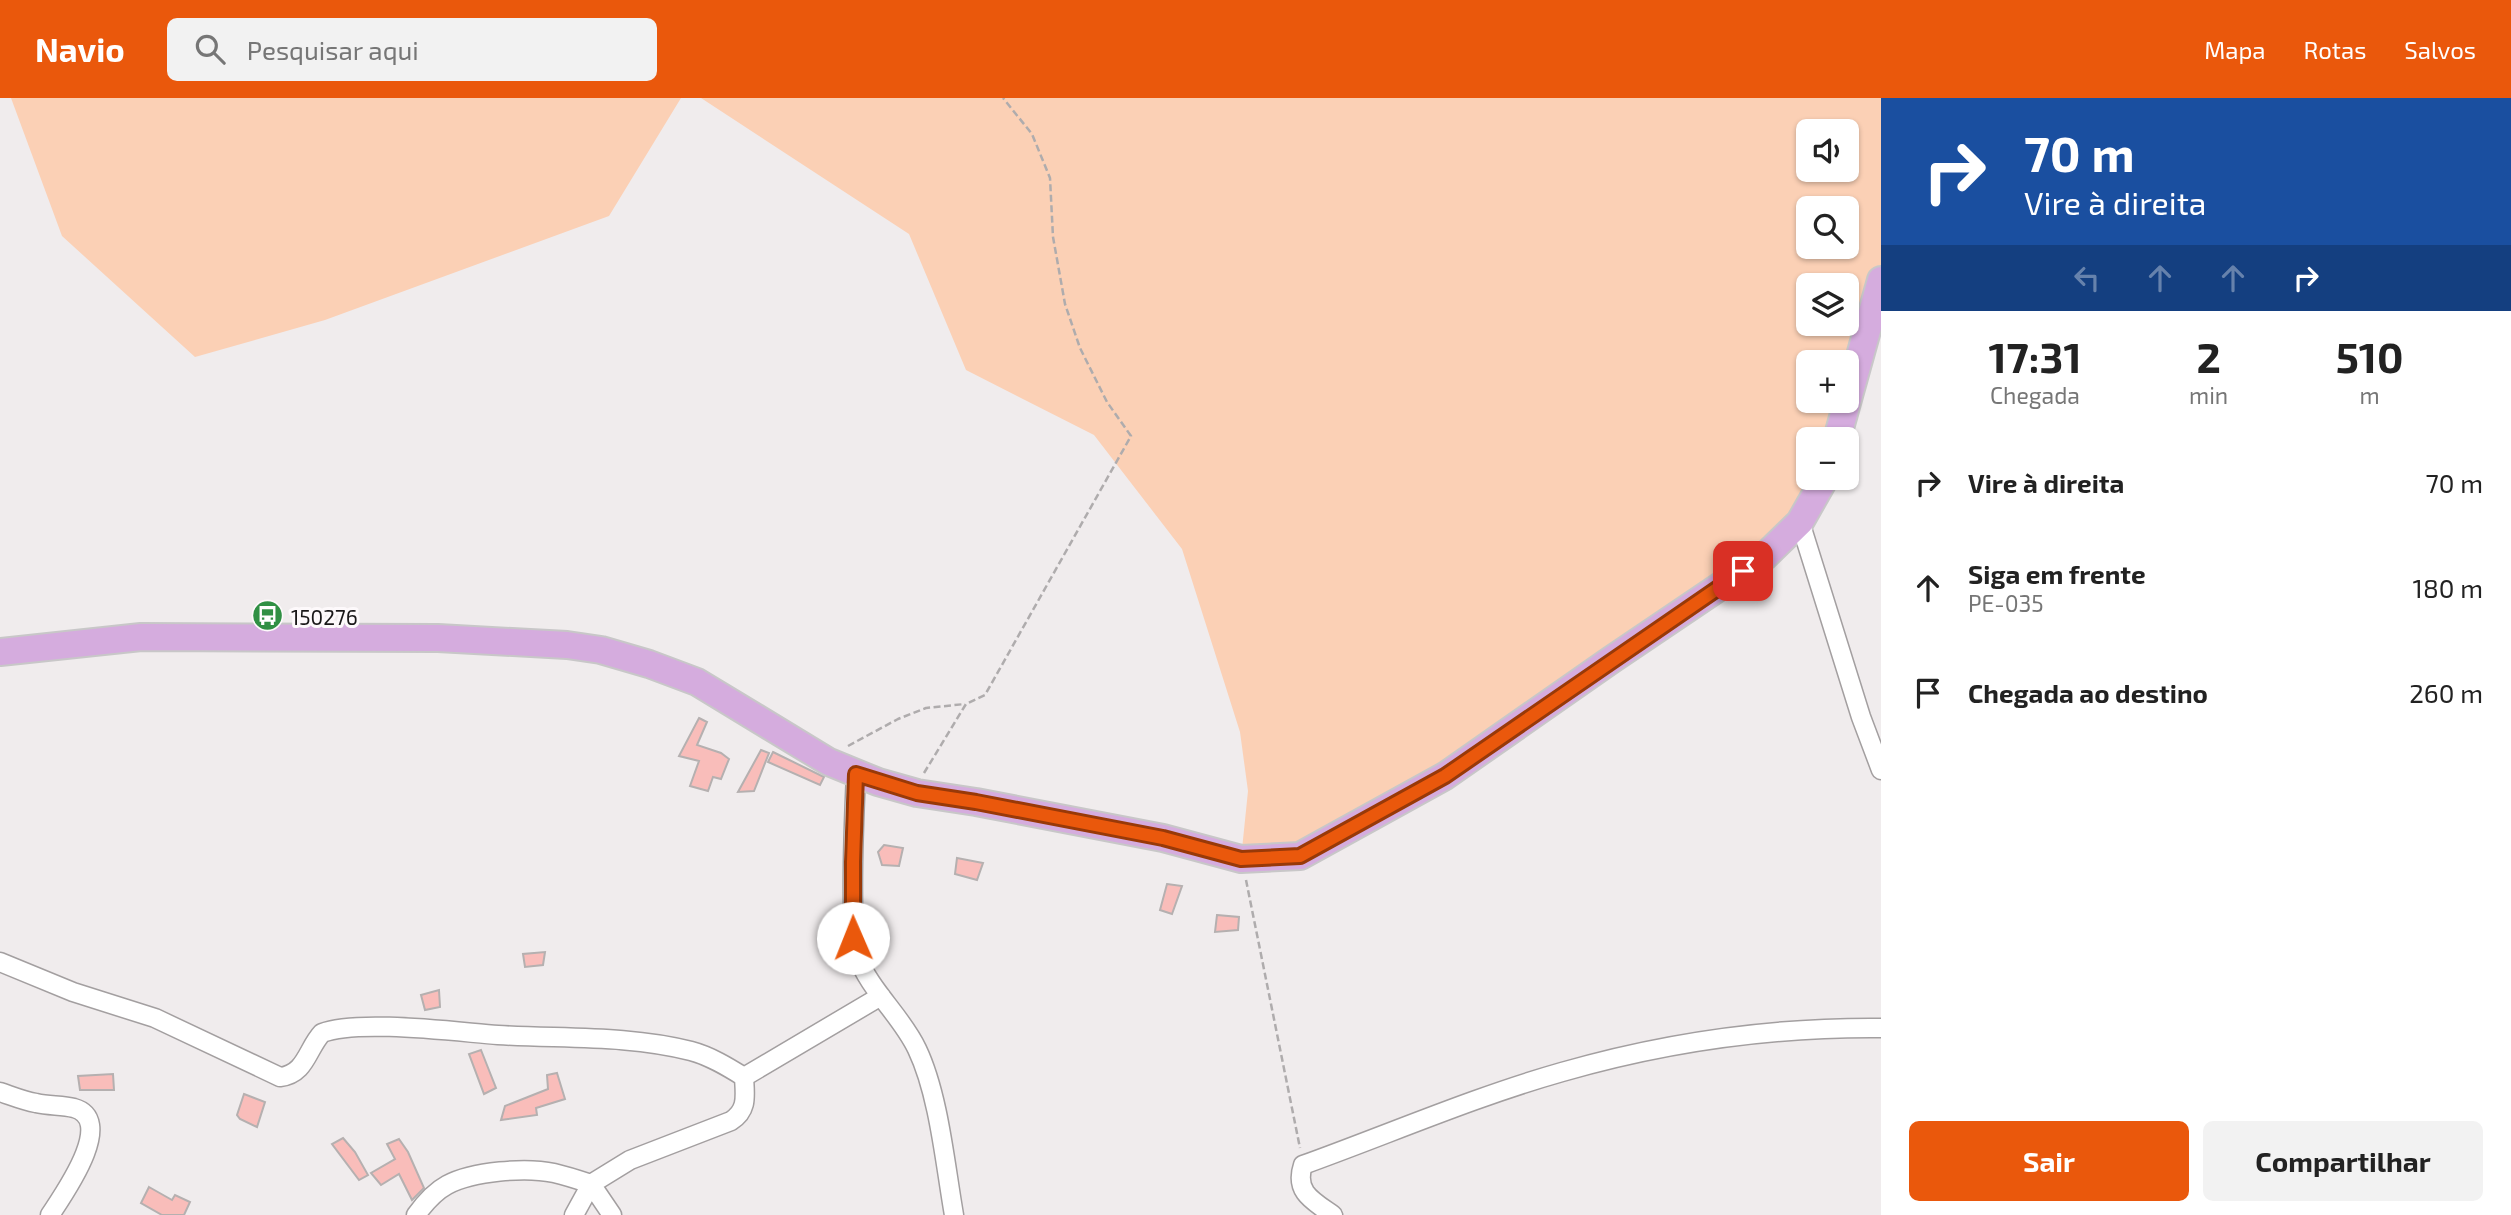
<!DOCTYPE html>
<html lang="pt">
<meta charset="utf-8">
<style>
body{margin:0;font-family:"Exo 2",sans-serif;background:#f2f2f2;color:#222;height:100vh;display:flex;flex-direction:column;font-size:26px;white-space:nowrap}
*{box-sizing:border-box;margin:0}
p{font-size:23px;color:#767676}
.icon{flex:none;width:38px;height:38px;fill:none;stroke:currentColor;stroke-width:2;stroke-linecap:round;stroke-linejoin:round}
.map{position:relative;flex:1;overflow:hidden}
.drawer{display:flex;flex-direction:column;background:#fff;width:630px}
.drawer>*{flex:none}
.top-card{background:#1a4fa0;color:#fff;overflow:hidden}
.controls{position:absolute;left:1796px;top:21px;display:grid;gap:14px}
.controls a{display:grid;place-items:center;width:63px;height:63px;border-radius:10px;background:#fff;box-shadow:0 2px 5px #0004;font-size:35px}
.pin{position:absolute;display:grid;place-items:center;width:60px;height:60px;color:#fff;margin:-30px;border-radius:14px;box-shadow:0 4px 10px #0006}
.me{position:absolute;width:77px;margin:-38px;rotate:359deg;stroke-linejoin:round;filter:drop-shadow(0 0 5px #0008)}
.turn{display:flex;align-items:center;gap:24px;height:147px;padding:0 28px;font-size:32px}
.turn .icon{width:91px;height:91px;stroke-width:2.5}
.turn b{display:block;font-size:49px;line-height:60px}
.lanes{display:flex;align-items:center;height:66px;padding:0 28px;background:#0003;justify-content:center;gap:35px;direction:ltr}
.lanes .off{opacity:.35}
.eta{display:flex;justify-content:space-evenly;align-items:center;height:119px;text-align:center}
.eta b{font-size:42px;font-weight:700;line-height:49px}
.button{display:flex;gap:14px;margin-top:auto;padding:14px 28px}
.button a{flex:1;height:80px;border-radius:10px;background:#ea580c;color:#fff;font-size:28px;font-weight:700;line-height:80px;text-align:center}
.button a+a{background:#f2f2f2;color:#222}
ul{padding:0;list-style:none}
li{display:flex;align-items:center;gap:21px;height:105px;padding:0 28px}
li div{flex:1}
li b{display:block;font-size:26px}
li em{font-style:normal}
header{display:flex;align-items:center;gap:42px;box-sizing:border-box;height:98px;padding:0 35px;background:#ea580c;color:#fff}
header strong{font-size:33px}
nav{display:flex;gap:38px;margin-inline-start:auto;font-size:24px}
.search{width:490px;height:63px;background:#f2f2f2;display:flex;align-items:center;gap:18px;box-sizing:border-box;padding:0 24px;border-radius:10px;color:#767676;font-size:26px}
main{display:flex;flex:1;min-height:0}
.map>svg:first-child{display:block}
.green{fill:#fbd0b5;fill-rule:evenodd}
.building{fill:#f9bdba;stroke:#b5b0b0;stroke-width:2}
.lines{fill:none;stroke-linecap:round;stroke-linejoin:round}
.street-casing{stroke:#a39fa0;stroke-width:21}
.primary-casing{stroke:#c8c7c8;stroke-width:30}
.path{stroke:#afacad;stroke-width:2.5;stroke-dasharray:7 3.5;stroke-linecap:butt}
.street{stroke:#fff;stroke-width:18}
.primary{stroke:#d5acde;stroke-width:26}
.route-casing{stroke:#983908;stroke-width:18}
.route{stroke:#ea580c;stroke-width:12}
.labels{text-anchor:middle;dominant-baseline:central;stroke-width:6;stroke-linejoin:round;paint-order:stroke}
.poi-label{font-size:21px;fill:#191718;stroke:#fdf9fb;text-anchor:start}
</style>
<header>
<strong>Navio</strong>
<div class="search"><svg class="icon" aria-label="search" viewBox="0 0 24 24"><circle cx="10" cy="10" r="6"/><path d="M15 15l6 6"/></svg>Pesquisar aqui</div>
<nav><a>Mapa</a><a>Rotas</a><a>Salvos</a></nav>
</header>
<main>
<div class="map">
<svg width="1881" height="1117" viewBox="0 0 1881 1117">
<rect width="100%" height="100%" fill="#f0eced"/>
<path class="green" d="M11 0H681L609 118 325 222 195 259 62 138Z
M701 0H1881V237L1867 234 1837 341H1808V380H1825L1800 424 1335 737 1241 761 1248 693 1240 634 1182 451 1094 337 966 272 909 136ZM1808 33H1846V72H1808ZM1808 110H1846V149H1808ZM1808 187H1846V226H1808ZM1808 264H1846V303H1808Z"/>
<path class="building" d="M699 620 707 624 697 647 721 655 729 661 721 681 713 679 708 693 690 688 699 663 679 658Z
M761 652 769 655 754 693 738 694Z
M773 654 824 679 820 687 768 664Z
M884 747 903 750 899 768 882 767 878 754Z
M957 760 983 765 977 782 955 776Z
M1167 786 1182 788 1172 816 1160 812Z
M1217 817 1239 819 1238 832 1215 834Z
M545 854 543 867 525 869 523 856Z
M439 892 440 909 425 912 421 897Z
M481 952 496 990 484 996 469 956Z
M557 975 565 1001 536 1010 537 1017 501 1022 505 1008 548 991 547 977Z
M113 976 114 992H80L78 978Z
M244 996 265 1004 257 1029 240 1021 237 1017Z
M343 1040 355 1054 368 1077 359 1082 332 1046Z
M399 1041 408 1054 424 1090 412 1102 399 1076 381 1087 371 1075 395 1061 387 1046Z
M149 1089 172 1102 175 1097 190 1104 184 1117H162L141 1105Z"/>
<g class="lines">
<defs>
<path id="street" d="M1800 424 1861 619 1881 672
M856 676C854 720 852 765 853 809 853 825 852 842 857 857 869 892 901 917 917 951 939 997 945 1066 954 1117
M0 864 73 894 155 920 280 979C306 976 307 951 322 935 357 921 457 934 498 937 563 941 628 937 691 953 710 958 728 969 744 979
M0 994C12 998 24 1003 36 1005 49 1008 62 1007 74 1010 117 1022 63 1097 50 1117
M416 1117C424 1106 434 1094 447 1087 473 1073 526 1069 554 1075 567 1078 579 1082 591 1086L630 1062 731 1023C748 1012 745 998 744 979L881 898
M574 1117 591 1086 612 1117
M1333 1117C1313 1103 1294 1094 1303 1067 1389 1036 1474 999 1562 974 1666 944 1773 929 1881 930"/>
<path id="primary" d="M1837 341 1881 182
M0 554 141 539 438 540 567 547 601 552 649 566 697 584 829 664 878 684 917 695 976 704 1163 740 1241 761 1300 758 1445 678 1611 562 1765 458 1800 424 1825 380"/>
</defs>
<use href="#street" class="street-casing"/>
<use href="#primary" class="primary-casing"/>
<path class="path" d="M848 648 898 621 926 610 965 606
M924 675 966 606 985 597 1131 338 1107 304 1080 250 1065 206 1053 139 1050 80 1032 36 1003 0
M1246 782 1300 1050"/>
<use href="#street" class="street"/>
<use href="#primary" class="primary"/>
</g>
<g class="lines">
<defs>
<path id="route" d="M853 840V764L856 676 917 695 976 704 1163 740 1241 761 1300 758 1445 678 1743 473"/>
</defs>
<use href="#route" class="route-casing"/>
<use href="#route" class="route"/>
</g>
<defs>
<symbol id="bus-disc" viewBox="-11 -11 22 22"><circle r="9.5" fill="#309044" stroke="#fdf9fb"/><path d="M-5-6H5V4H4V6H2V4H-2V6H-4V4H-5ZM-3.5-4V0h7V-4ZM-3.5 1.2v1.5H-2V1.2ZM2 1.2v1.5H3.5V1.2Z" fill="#fff"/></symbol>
</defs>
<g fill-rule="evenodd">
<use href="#bus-disc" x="250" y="500" width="35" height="35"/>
</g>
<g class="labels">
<g class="poi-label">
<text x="291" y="518">150276</text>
</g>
</g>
</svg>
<div class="controls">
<a><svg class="icon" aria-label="sound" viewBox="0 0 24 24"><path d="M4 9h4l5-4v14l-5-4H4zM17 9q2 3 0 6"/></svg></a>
<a><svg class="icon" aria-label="search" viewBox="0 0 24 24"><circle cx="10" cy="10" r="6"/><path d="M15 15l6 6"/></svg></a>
<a><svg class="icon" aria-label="layers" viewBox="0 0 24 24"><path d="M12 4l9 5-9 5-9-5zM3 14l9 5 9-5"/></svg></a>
<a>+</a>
<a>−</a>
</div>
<div class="pin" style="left:1743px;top:473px;background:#d93025"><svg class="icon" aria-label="arrive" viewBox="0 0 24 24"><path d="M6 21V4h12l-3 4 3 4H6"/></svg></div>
<svg class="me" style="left:853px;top:840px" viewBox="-20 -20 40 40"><circle r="19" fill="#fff"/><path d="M0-13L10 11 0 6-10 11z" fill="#ea580c"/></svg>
</div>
<section class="drawer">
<div class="top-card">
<div class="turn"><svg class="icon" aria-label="right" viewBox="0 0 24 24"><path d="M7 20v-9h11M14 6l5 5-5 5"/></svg><div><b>70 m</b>Vire à direita</div></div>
<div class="lanes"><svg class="icon off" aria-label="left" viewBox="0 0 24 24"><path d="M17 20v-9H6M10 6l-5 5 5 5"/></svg><svg class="icon off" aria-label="ahead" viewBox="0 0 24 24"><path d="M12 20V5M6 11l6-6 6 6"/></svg><svg class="icon off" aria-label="ahead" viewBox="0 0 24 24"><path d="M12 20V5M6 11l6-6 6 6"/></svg><svg class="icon" aria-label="right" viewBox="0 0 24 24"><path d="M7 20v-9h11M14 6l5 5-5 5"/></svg></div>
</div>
<div class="eta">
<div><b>17:31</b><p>Chegada</p></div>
<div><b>2</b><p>min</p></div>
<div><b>510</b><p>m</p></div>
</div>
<ul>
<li><svg class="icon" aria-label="right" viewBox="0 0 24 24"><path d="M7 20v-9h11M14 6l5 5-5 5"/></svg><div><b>Vire à direita</b></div><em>70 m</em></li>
<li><svg class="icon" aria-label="ahead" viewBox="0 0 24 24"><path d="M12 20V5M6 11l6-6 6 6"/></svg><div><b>Siga em frente</b><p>PE-035</p></div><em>180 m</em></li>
<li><svg class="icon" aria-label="arrive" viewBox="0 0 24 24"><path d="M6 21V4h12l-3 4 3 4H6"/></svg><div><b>Chegada ao destino</b></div><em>260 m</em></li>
</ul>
<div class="button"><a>Sair</a><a>Compartilhar</a></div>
</section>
</main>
